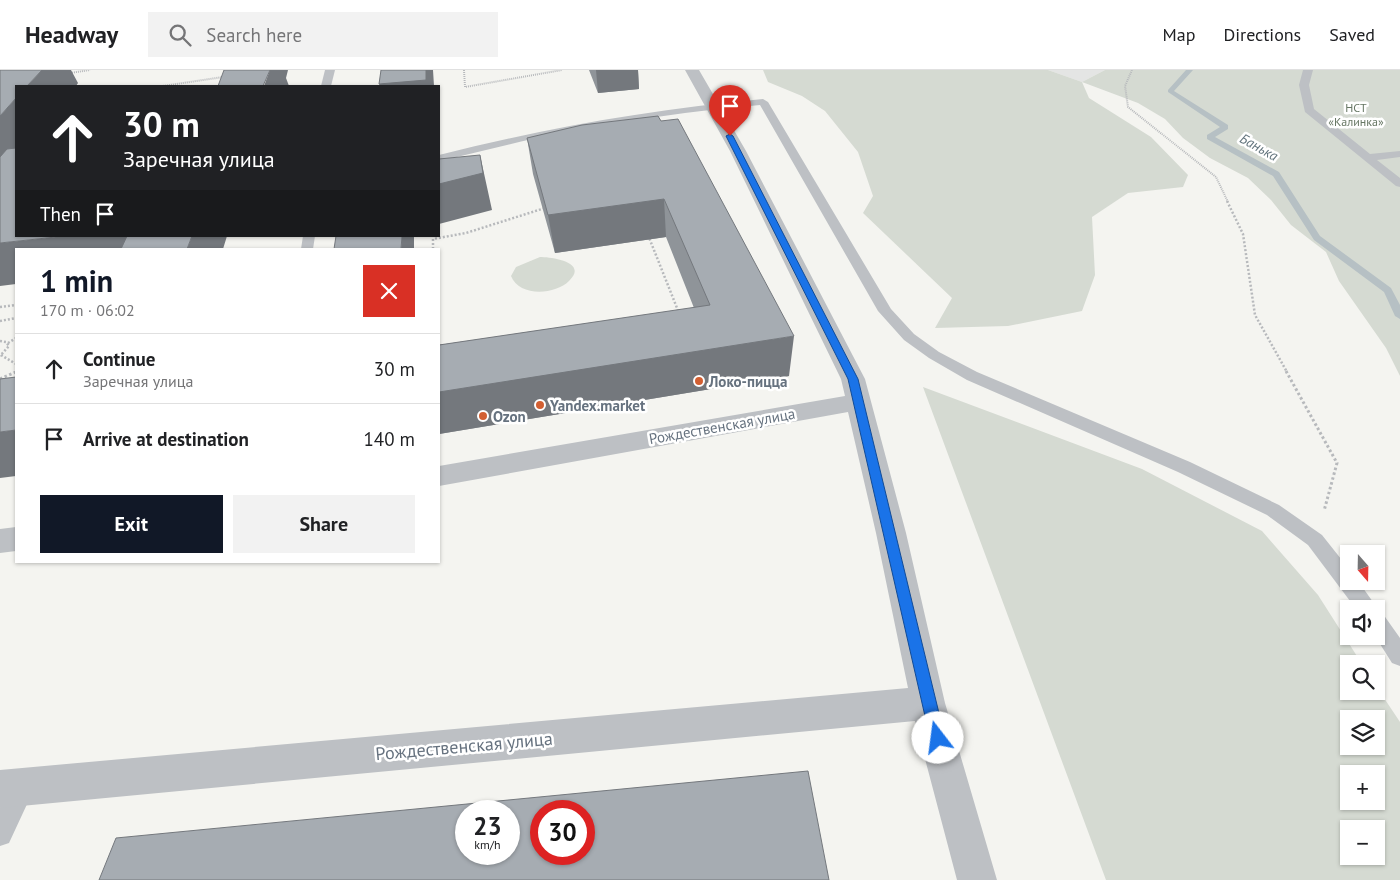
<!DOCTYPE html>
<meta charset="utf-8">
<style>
body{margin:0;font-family:"PT Sans",sans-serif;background:#f2f2f2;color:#202124;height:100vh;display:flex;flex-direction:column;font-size:19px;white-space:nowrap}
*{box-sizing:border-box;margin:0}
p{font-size:16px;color:#757577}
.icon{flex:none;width:28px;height:28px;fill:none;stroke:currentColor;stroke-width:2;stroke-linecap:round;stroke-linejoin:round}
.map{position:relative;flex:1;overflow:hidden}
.drawer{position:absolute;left:15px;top:178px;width:425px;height:315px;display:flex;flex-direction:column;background:#fff;border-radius:0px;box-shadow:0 1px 4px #0004}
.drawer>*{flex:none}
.hud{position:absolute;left:15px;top:15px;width:425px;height:152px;border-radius:0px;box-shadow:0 1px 4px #0004;background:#202124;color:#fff;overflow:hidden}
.needle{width:32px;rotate:160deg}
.tools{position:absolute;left:1340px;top:475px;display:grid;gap:10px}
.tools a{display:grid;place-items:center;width:45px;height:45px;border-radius:0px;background:#fff;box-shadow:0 1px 4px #0004;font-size:25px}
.speed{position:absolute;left:455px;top:730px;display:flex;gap:10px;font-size:25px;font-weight:700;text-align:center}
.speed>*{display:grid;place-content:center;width:65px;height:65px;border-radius:50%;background:#fff;box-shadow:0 1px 4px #0004;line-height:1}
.speed small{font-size:12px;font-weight:400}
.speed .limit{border:8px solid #d22;background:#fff;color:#111}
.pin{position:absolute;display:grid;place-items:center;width:42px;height:42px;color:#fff;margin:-51px -21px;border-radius:50% 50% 50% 0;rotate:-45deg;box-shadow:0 0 5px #0007}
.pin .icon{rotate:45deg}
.me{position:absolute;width:55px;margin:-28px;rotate:345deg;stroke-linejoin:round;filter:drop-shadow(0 0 4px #0008)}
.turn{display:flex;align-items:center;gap:18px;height:105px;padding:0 25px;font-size:22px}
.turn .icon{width:65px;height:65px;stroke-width:2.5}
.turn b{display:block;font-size:35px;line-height:42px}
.then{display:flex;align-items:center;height:48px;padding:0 25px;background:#0003;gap:10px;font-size:19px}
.round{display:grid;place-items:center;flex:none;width:52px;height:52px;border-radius:0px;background:#f2f2f2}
.summary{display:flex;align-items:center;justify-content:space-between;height:85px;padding:0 25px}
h1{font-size:30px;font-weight:700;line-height:38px;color:#111827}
.cta{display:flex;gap:10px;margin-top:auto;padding:10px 25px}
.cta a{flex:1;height:58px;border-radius:0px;background:#111827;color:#fff;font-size:20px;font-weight:700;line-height:58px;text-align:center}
.cta a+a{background:#f2f2f2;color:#202124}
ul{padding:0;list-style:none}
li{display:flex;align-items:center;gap:15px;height:70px;padding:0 25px;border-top:1px solid #e0e0e0}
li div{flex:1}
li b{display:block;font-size:19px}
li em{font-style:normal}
header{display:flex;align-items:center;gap:30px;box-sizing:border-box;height:70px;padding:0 25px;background:#fff;border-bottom:1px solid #e0e0e0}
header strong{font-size:24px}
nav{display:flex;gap:28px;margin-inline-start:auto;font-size:18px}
.search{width:350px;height:45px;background:#f2f2f2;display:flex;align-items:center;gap:12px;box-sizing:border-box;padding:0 18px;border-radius:0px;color:#757577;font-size:19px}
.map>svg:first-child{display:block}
.built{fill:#e4e5e4}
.green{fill:#d5dad2;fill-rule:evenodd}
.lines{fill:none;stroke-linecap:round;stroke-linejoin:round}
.stream{fill:#b6c0c4;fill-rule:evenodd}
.path-far2{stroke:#b7b9bc;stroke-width:2;stroke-dasharray:1 1;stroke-linecap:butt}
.path-far1{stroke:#b7b9bc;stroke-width:2.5;stroke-dasharray:2 2;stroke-linecap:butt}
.path{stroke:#b7b9bc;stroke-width:3;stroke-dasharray:2.5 2.5;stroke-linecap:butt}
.lane{fill:#bdc0c4;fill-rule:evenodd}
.street{fill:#bdc0c4;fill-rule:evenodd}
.wall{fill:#8f9499}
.shaded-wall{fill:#74787d}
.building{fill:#a6acb2;stroke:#74787d;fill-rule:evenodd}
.route{fill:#1a73e8;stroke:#114b97}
.poi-dot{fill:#d25f32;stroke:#fff;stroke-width:2}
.labels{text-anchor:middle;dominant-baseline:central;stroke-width:5;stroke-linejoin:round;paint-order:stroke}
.far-park-label{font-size:12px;fill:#677764;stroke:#fff}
.far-water-label{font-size:14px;font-style:italic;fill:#61737c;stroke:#fff}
.poi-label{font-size:15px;font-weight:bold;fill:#66727f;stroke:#fff;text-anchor:start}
.street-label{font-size:15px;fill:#66727f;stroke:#fff}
.near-street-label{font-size:18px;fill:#66727f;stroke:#fff}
</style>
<header>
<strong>Headway</strong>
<div class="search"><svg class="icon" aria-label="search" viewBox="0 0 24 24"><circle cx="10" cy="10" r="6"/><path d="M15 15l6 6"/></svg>Search here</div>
<nav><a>Map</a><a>Directions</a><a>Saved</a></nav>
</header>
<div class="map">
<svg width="1400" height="810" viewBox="0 0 1400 810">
<rect width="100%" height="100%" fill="#f4f4f0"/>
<path class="built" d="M1048 0H1105L1082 12Z"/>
<path class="green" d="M763 0H1048L1082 12 1105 0H1400V306L1386 278 1339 211 1326 182 1291 155 1271 130 1248 108 1210 88 1183 68 1165 49 1138 33 1082 12 1089 28 1151 67 1188 105 1183 117 1128 123 1092 147 1095 205 1082 241 1008 256 935 258 952 228 863 143 873 126 858 82 825 41 802 26 768 12Z
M540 187C551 187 589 192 569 211 555 225 519 227 511 206L516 197Z
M923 317 1142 399 1262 461 1318 525 1362 594H1349V621H1376V616L1400 652V810H1106ZM1349 649H1376V676H1349ZM1349 704H1376V731H1349ZM1349 759H1376V786H1349Z"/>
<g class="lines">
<path class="stream" d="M1186 0H1193L1174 21 1228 55V59L1215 67 1279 102 1320 166 1391 218 1400 235V249L1395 246 1384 222 1314 170 1273 106 1207 69V65L1220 57 1168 22V20Z"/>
<path class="path-far2" d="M464 0 465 17 562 0
M1132 0 1125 16 1128 37 1216 107 1228 132
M70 3 90 0
M163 16 223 7 226 10 224 16"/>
<path class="path-far1" d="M1227 131 1243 164 1255 245 1287 302
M648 165 679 243
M433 179V169L466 163 545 138
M0 237 16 235
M0 251 16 248
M0 271 6 272 9 276 0 286
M8 273 16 268
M1 285 16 294"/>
<path class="path" d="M1286 301 1337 393 1324 441
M0 309 16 302"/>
<path class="lane" d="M325 0H335L331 16H321Z
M1303 0H1313L1309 15 1314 39 1370 84 1400 81V87L1377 90 1400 108V117L1396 116 1305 42 1299 15Z
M763 29 768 32 891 239 914 264 939 282 977 302 1190 392 1279 435 1322 465 1349 499V511H1358L1378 539 1377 541 1383 544 1400 568V596L1392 593 1375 566 1376 539H1356L1308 475 1267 445 1178 402 967 310 929 288 904 270 878 241 760 35C693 41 627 50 561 63 520 71 480 82 439 91V85C546 58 653 39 763 29Z
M303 166H315L313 179H301Z
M23 705 31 709 35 717 9 773 0 776V738L15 709Z"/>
<path class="street" d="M685 0H699L746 81 865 309 906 463 945 633 997 810H957L915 651 0 738V700L908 618 876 463 848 342 439 416V396L845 326 841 309 730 81Z
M16 457V481L0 483V459Z"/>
</g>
<path class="wall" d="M589 0H638L639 19 598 23Z
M658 46 789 306 439 364V275L694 238 666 167 555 183 533 104 527 68Z"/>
<path class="shaded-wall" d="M42 0H71L78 13 76 16H27Z
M270 0H288L286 8 289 16H264Z
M426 0H433L434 16H380L379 14Z
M596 0H638L639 19 598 23Z
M16 28V92L0 112V46Z
M480 85 492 140 439 154V114Z
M664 129 666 167 555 183 548 145Z
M65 166H135L143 179H16V214L0 216V173Z
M192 166H227L223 179H187Z
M402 166H414V179H401Z
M794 266 789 306 439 364V322Z
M16 360V406L0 408V362Z"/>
<path class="building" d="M0 0H42L27 16H16V28L0 46Z
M224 0H270L263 16H218Z
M381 0H426V10L379 14Z
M658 46 661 51 678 49 794 266 439 322V275L710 235 664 129 548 145 527 68 582 55Z
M16 78V166H65L0 173V87L7 79Z
M480 85 483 103 439 114V89Z
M127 166H192L187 179H121Z
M336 166H402L401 179H334Z
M16 307V360L0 362V309Z
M808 701 829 810H99L116 768ZM466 741H509V784H466ZM541 741H584V784H541Z"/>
<path class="route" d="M730 64 733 66 858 309 945 668 943 674 938 676 933 674 930 668 848 309 726 66Z"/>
<g class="poi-dot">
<circle cx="699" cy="311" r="5"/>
<circle cx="540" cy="335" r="5"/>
<circle cx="483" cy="346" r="5"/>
</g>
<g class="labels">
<g class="far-park-label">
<text x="1356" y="37">НСТ<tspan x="1356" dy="14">«Калинка»</tspan></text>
</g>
<g class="far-water-label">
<text transform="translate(1259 77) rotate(29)">Банька</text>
</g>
<g class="poi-label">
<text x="709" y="311">Локо-пицца</text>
<text x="550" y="335">Yandex.market</text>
<text x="493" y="346">Ozon</text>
</g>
<g class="street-label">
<text transform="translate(722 356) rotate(-10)">Рождественская улица</text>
</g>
<g class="near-street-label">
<text transform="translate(464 676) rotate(-5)">Рождественская улица</text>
</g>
</g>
</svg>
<div class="tools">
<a><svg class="needle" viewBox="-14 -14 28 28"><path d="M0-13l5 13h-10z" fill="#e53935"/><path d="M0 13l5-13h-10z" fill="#757577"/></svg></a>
<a><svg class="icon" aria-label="sound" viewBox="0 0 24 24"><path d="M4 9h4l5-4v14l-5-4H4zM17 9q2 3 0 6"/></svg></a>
<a><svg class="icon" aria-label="search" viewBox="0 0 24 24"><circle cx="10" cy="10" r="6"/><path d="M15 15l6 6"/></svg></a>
<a><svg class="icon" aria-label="layers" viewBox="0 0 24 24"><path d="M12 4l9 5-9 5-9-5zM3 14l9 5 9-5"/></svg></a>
<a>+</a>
<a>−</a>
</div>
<div class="speed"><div>23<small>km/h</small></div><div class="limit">30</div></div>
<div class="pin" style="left:730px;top:66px;background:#d93025"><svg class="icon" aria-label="arrive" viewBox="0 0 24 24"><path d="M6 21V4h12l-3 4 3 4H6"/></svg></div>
<svg class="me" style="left:938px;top:668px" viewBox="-20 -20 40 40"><circle r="19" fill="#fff"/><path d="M0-13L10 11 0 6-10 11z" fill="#1a73e8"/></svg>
<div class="hud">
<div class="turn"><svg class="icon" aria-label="ahead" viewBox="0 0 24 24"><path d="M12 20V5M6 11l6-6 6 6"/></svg><div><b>30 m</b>Заречная улица</div></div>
<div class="then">Then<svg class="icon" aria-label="arrive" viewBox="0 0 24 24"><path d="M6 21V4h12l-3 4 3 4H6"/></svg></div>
</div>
<section class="drawer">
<div class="summary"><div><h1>1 min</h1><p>170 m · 06:02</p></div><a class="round" style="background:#d93025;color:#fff"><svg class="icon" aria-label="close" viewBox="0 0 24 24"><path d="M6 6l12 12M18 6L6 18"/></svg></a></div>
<ul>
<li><svg class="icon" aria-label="ahead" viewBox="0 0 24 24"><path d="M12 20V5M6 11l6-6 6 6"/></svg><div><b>Continue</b><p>Заречная улица</p></div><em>30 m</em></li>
<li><svg class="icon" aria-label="arrive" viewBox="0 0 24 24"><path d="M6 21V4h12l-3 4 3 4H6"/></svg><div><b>Arrive at destination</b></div><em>140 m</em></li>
</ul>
<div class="cta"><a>Exit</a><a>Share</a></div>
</section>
</div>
